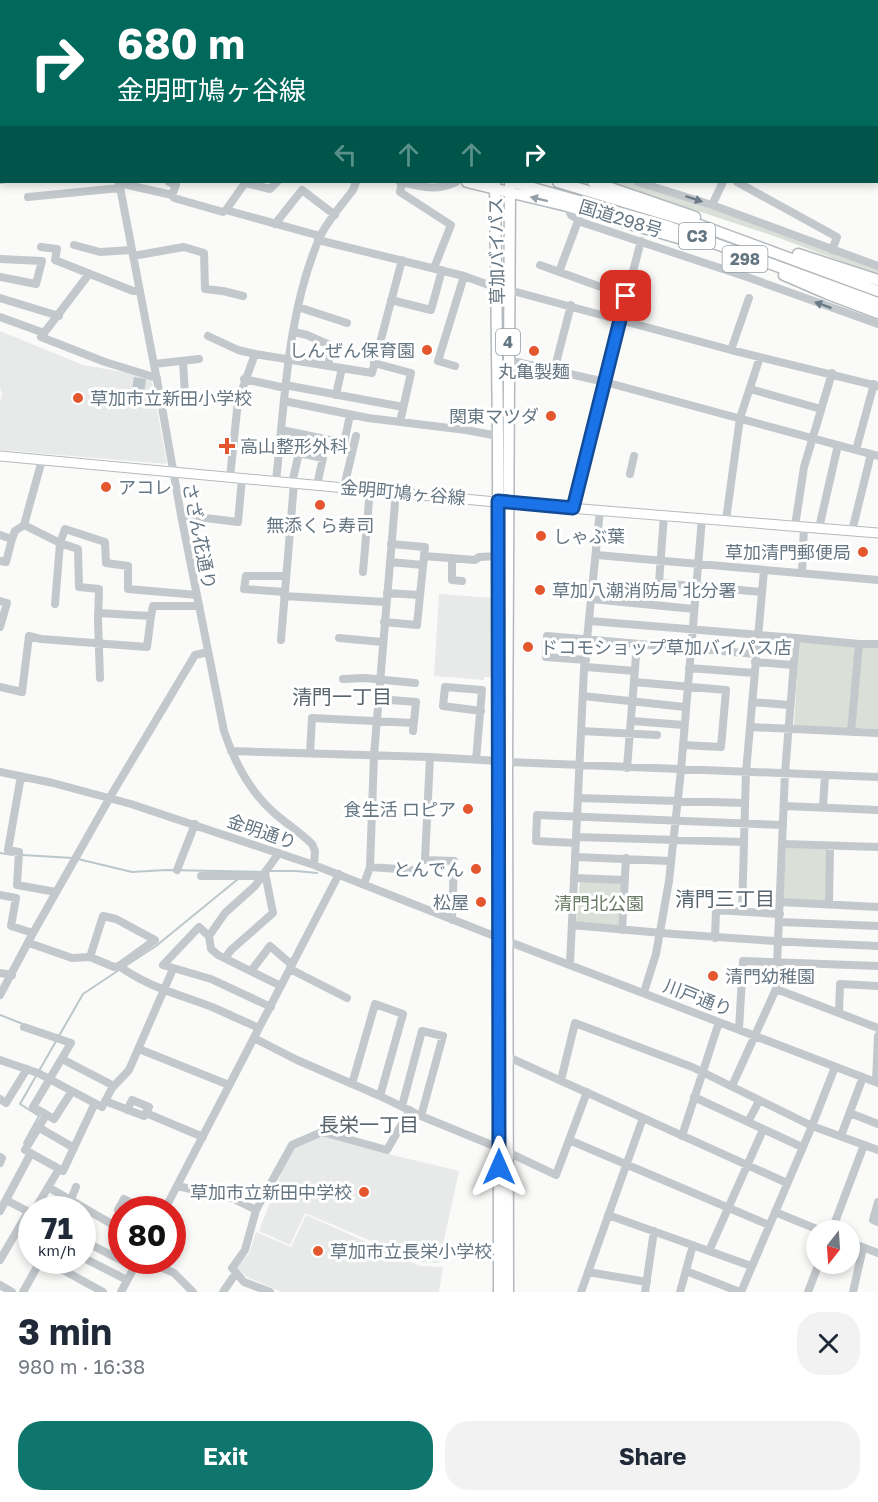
<!DOCTYPE html>
<meta charset="utf-8">
<style>
body{margin:0;font-family:"Golos Text","Noto Sans JP",sans-serif;background:#f2f2f3;color:#1f2937;height:100vh;display:flex;flex-direction:column;font-size:22px;white-space:nowrap}
*{box-sizing:border-box;margin:0}
p{font-size:20px;color:#747a83}
.icon{flex:none;width:33px;height:33px;fill:none;stroke:currentColor;stroke-width:2;stroke-linecap:round;stroke-linejoin:round}
.map{position:relative;height:1292px;overflow:hidden}
.details{display:flex;flex-direction:column;background:#fff;flex:1}
.details>*{flex:none}
.banner{position:absolute;left:0px;top:0px;width:879px;height:183px;box-shadow:0 3px 9px #0003;background:#00695c;color:#fff;overflow:hidden}
.needle{width:39px;rotate:197deg}
.controls{position:absolute;left:806px;top:1220px;display:grid;gap:12px}
.controls a{display:grid;place-items:center;width:54px;height:54px;border-radius:50%;background:#fff;box-shadow:0 3px 9px #0003;font-size:30px}
.speed{position:absolute;left:18px;top:1196px;display:flex;gap:12px;font-size:30px;font-weight:700;text-align:center}
.speed>*{display:grid;place-content:center;width:78px;height:78px;border-radius:50%;background:#fff;box-shadow:0 3px 9px #0003;line-height:1}
.speed small{font-size:15px;font-weight:400}
.speed .limit{border:9px solid #d22;background:#fff;color:#111}
.pin{position:absolute;display:grid;place-items:center;width:51px;height:51px;color:#fff;margin:-26px;border-radius:12px;box-shadow:0 3px 9px #0006}
.me{position:absolute;width:66px;margin:-33px;rotate:0deg;stroke-linejoin:round;filter:drop-shadow(0 0 4px #0008)}
.turn{display:flex;align-items:center;gap:21px;height:126px;padding:0 18px;font-size:27px}
.turn .icon{width:78px;height:78px;stroke-width:2.5}
.turn b{display:block;font-size:42px;line-height:51px}
.lanes{display:flex;align-items:center;height:57px;padding:0 18px;background:#0003;justify-content:center;gap:30px;direction:ltr}
.lanes .off{opacity:.35}
.round{display:grid;place-items:center;flex:none;width:63px;height:63px;border-radius:24px;background:#f2f2f3}
.summary{display:flex;align-items:center;justify-content:space-between;height:102px;padding:0 18px}
h1{font-size:36px;font-weight:700;line-height:45px}
.cta{display:flex;gap:12px;margin-top:auto;padding:12px 18px}
.cta a{flex:1;height:69px;border-radius:24px;background:#0f766e;color:#fff;font-size:24px;font-weight:700;line-height:69px;text-align:center}
.cta a+a{background:#f2f2f3;color:#1f2937}
.map>svg:first-child{display:block}
.built{fill:#e8e9e9}
.green{fill:#dadfd7}
.water{fill:#bbc7cb}
.lines{fill:none;stroke-linecap:round;stroke-linejoin:round}
.stream{stroke:#bbc7cb;stroke-width:2}
.major-casing{stroke:#b5babe;stroke-width:11}
.highway-casing{stroke:#b4b9bd;stroke-width:13}
.minor{stroke:#c3c8cc;stroke-width:8}
.major{stroke:#fff;stroke-width:9}
.highway{stroke:#fff;stroke-width:10}
.oneway{fill:#939fa8}
.oneway2{fill:#6a7a87}
.route-casing{stroke:#114b97;stroke-width:15}
.route{stroke:#1a73e8;stroke-width:10}
.poi-dot{fill:#e4572e;stroke:#fff;stroke-width:2}
.labels{text-anchor:middle;dominant-baseline:central;stroke-width:6;stroke-linejoin:round;paint-order:stroke}
.shield{fill:#fff;stroke:#939fa8;stroke-width:1.5}
.shield-label{font-size:16px;font-weight:bold;fill:#657683}
.street-label{font-size:18px;fill:#657683;stroke:#fff}
.poi-label{font-size:18px;fill:#657683;stroke:#fff;text-anchor:start}
.park-label{font-size:18px;fill:#687a64;stroke:#fff}
.neighbourhood-label{font-size:20px;fill:#57646e;stroke:#fff}
</style>
<div class="map">
<svg width="878" height="1292" viewBox="0 0 878 1292">
<rect width="100%" height="100%" fill="#fafaf8"/>
<path class="built" d="M0 331 83 365 151 377 167 464 0 450V403L2 394 0 388Z
M439 594 491 598 492 677H484V680L434 676Z
M322 1135 372 1150 459 1171 439 1263 421 1262 305 1213 290 1245 259 1231 284 1166 295 1148Z
M306 1215 420 1266 443 1267 439 1292H281L247 1277 237 1269V1264L249 1254 256 1232 291 1247Z"/>
<path class="green" d="M610 182H630L679 197 878 269V275L771 235Z
M799 642 878 647V729L794 726Z
M786 848 828 849 826 902 783 900Z
M580 881 621 883 618 926 576 922Z"/>
<path class="water" d="M134 377 146 379 143 402 130 400Z"/>
<g class="lines">
<path class="stream" d="M855 0 856 2
M878 31V32
M0 853 13 855
M22 855 73 858
M78 859 132 872 166 870 263 872
M269 871H296L317 873
M124 967 156 946 238 879
M0 1015 23 1024
M24 1143 39 1116 20 1104 83 994 119 970"/>
<defs>
<path id="major" d="M0 456 507 503 878 533"/>
<path id="highway" d="M498 2V0
M507 2V0
M0 95H2
M0 105H2
M0 122H2
M0 130H2
M467 182 567 206 696 243
M495 182 498 436 499 1292
M512 182 667 226 878 303
M558 182 694 223 878 291
M593 182 695 217
M798 254 878 280
M784 275 828 294 878 313
M508 1292 507 762 510 182"/>
</defs>
<use href="#major" class="major-casing"/>
<use href="#highway" class="highway-casing"/>
<path class="minor" d="M83 0 84 2
M233 0 236 2
M440 0 442 2
M485 0 488 2
M680 0 682 2
M183 2 184 0
M217 2V0
M272 2V0
M303 2V0
M357 2 359 0
M565 2 568 0
M878 60V59
M0 82H2
M0 139H2
M0 180H2
M119 182 160 396 181 515 224 731C234 761 249 790 272 811 285 823 300 832 312 844L315 851 314 865
M169 182 176 185 172 195
M400 182C422 186 434 192 456 182
M402 182 400 192 451 225 434 268
M638 182 712 205 878 266
M737 182 837 237 832 250
M119 183 172 195 174 198 223 212 226 210 320 236
M28 197 120 188
M712 205 723 182
M567 206 571 215 581 222 747 277 878 324
M226 210 245 183 270 189 277 182
M275 224 302 190 335 215
M318 240 464 276 497 288
M74 245 100 252 131 250
M41 247 57 249 55 260 133 291H139
M133 256 184 247 204 253 205 289 223 291 243 296
M0 259 42 261 36 284 0 277
M540 265 626 296
M559 272 578 221
M89 274 41 337 105 362 157 378
M509 290 731 350 878 386
M0 298 59 316
M391 300 431 310 442 270
M298 307 347 323
M0 317 44 333
M294 332 307 335 332 346 328 366
M208 336 238 350 255 354 372 373 402 260
M731 350 749 298
M508 360 605 382 878 456
M374 363 411 373 400 422
M154 364 199 359
M455 366 438 361 464 276
M554 371 571 305
M244 379 285 388
M285 385 403 407
M750 389 821 409
M336 395 342 368
M160 396 185 394 183 361
M284 401 368 418 466 430 498 436
M282 430 344 443 350 415
M856 450 874 384
M630 474 634 456
M230 477 238 401 255 354
M276 481C285 400 287 314 319 239 326 222 342 205 353 190L356 182
M292 483 299 453 323 458 317 485
M344 487 356 436
M573 508 620 320 641 241
M181 515 238 522 242 478
M664 515 659 583 762 592
M726 520 740 418 760 357
M24 525 60 543 78 549 79 587 99 589 98 621 100 678
M795 526 804 467 832 373
M819 528 838 445
M852 531 871 454
M0 535 12 539 6 562 0 561
M12 539 15 531 24 525 42 460
M597 555 878 580
M424 556 475 560 479 557 498 556
M452 558V580L462 581
M390 562 423 565
M363 572 370 489
M802 573 804 527
M285 592 244 589 246 576H286
M387 593 420 595
M284 596 386 602
M592 599 694 609
M0 601 7 603 0 627
M55 604 60 543 65 529 105 542 106 563 128 566V589L197 595
M151 616 153 606H199
M590 621 796 638
M384 622 417 625 424 556 425 547 391 544
M339 638 382 642
M281 640 294 483
M586 660 546 657 547 636 756 654
M755 662 793 665
M586 667 635 671
M689 668 754 673
M343 679 365 678 415 683
M634 682 726 690 721 747 683 745
M0 687 22 692 29 636 41 639 147 647 151 616 98 613
M583 696 685 707
M378 699 416 702 413 731
M752 702 789 705
M632 721 684 725
M750 727 878 733
M581 731 657 735
M851 732 859 644
M231 751 430 757 499 761
M310 753 312 718 414 723
M430 757 425 860 454 861 452 920
M476 760 482 690 445 687 443 706 481 711
M507 762 878 777
M627 768 636 656
M0 772 53 783 131 804 314 865 507 941 878 1083
M21 776 8 850 19 852 17 885 56 892
M578 798 745 803
M784 806 878 810
M823 807 825 775
M576 837 744 842
M576 843 536 841 537 815 783 825
M783 844 878 847
M575 857 670 861
M370 867 412 870
M177 870 195 824
M201 876H262
M574 878 625 880
M364 884 370 867 374 755 396 491
M0 895 16 898 11 926 33 933
M780 902 878 907
M829 904 830 846
M742 912 746 772 764 570
M780 922 878 926
M572 925C674 935 776 942 878 946
M622 930 626 858
M209 936 211 949 218 955 281 986
M715 938 716 910 780 914
M29 943 72 958 90 957 114 967 119 966C150 988 178 994 212 1007 228 1014 243 1021 259 1028
M90 957 103 916 116 919 155 940 119 966
M225 958 231 950 273 913 265 873
M570 964 584 669 600 510
M290 969 347 998
M251 971 270 946 292 965
M0 973 12 975
M776 989 878 1028
M644 992 656 954 669 881 681 770 702 518
M0 995 33 933 113 792 195 655 208 652
M271 1007 211 979 163 965 199 927 209 936 225 913 255 886 279 853
M839 1012 840 984 878 986
M24 1027 71 1043 33 1107 54 1119 72 1091
M739 1029 743 961 878 966
M254 1038 297 1060 380 1096 421 1116 499 1148 556 1175 587 1092
M139 1049 229 1085
M506 1056 787 1183
M62 1059 114 1086
M0 1060 38 1073 102 1107 112 1088 129 1070 173 969
M561 1080 575 1023 692 1067 812 1126 878 1150
M876 1082 878 1036
M352 1084 375 1004 403 1014 380 1096
M732 1086 776 989 785 773 796 638 859 644H878
M694 1097 802 1147
M0 1099 6 1103 27 1069
M105 1101 144 1116 149 1107 132 1100 127 1110
M402 1106 422 1031 443 1036 421 1116
M146 1113 203 1137
M850 1113 878 1124
M46 1115 25 1150 63 1171 95 1103
M748 1122 759 1101
M38 1127 74 1148
M682 1136 719 1022
M841 1136 863 1077
M569 1140 769 1225
M0 1157 2 1158 0 1163
M177 1186 232 1198 256 1210
M48 1187 122 1230
M6 1200 31 1213
M878 1202 873 1220 878 1222
M35 1209 59 1169
M67 1209 76 1187
M165 1209 339 874
M118 1210 124 1199 143 1209
M0 1211 31 1153
M775 1212 819 1230
M608 1215 751 1266
M832 1230 864 1145
M82 1240 134 1267
M849 1242 878 1253
M709 1251 763 1130
M82 1257 127 1280
M0 1260 28 1212
M45 1260 103 1292
M144 1260 174 1273 193 1292
M686 1271 740 1292
M588 1272 647 1282
M0 1285 12 1292
M23 1292 41 1260
M121 1292 138 1260
M223 1292 236 1273
M270 1292 244 1282 232 1268 245 1250 256 1210 292 1145 322 1132 387 1150 410 1110
M581 1292 643 1118
M645 1292 654 1231
M680 1292 693 1245
M741 1292 812 1126 835 1067
M808 1292 819 1263
M853 1292 863 1248"/>
<use href="#major" class="major"/>
<use href="#highway" class="highway"/>
</g>
<defs><path id="oneway-solid" d="M-6-.8H1V-3.2L6.5 0L1 3.2V.8H-6Z" transform="scale(1.5)"/></defs>
<use class="oneway" href="#oneway-solid" transform="translate(539 199) rotate(-166)"/>
<g class="oneway2">
<use href="#oneway-solid" transform="translate(694 199) rotate(18)"/>
<use href="#oneway-solid" transform="translate(823 305) rotate(-160)"/>
</g>
<g class="lines">
<defs>
<path id="route" d="M499 1167 498 501 573 508 626 296"/>
</defs>
<use href="#route" class="route-casing"/>
<use href="#route" class="route"/>
</g>
<g class="poi-dot">
<circle cx="427" cy="350" r="6"/>
<circle cx="534" cy="351" r="6"/>
<circle cx="78" cy="398" r="6"/>
<circle cx="551" cy="416" r="6"/>
<path d="M224 437h6v6h6v6h-6v6h-6v-6h-6v-6h6z"/>
<circle cx="106" cy="487" r="6"/>
<circle cx="320" cy="505" r="6"/>
<circle cx="541" cy="536" r="6"/>
<circle cx="863" cy="552" r="6"/>
<circle cx="540" cy="590" r="6"/>
<circle cx="528" cy="647" r="6"/>
<circle cx="468" cy="809" r="6"/>
<circle cx="476" cy="869" r="6"/>
<circle cx="481" cy="902" r="6"/>
<circle cx="713" cy="976" r="6"/>
<circle cx="364" cy="1192" r="6"/>
<circle cx="318" cy="1251" r="6"/>
</g>
<g class="labels">
<g class="shield">
<rect x="679" y="223" width="36" height="26" rx="4.5"/>
<rect x="722.5" y="246" width="45" height="26" rx="4.5"/>
<rect x="496" y="329" width="24" height="26" rx="4.5"/>
</g>
<g class="shield-label">
<text x="697" y="236">C3</text>
<text x="745" y="259">298</text>
<text x="508" y="342">4</text>
</g>
<g class="street-label">
<text transform="translate(621 218) rotate(17)">国道298号</text>
<text transform="translate(496 251) rotate(-91)">草加バイパス</text>
<text transform="translate(403 492) rotate(5)">金明町鳩ヶ谷線</text>
<text transform="translate(200 536) rotate(79)">さざん花通り</text>
<text transform="translate(262 831) rotate(19)">金明通り</text>
<text transform="translate(698 997) rotate(21)">川戸通り</text>
</g>
<g class="poi-label">
<text x="415" y="350" text-anchor="end">しんぜん保育園</text>
<text x="534" y="371" text-anchor="middle">丸亀製麺</text>
<text x="90" y="398">草加市立新田小学校</text>
<text x="539" y="416" text-anchor="end">関東マツダ</text>
<text x="240" y="446">高山整形外科</text>
<text x="118" y="487">アコレ</text>
<text x="320" y="525" text-anchor="middle">無添くら寿司</text>
<text x="553" y="536">しゃぶ葉</text>
<text x="851" y="552" text-anchor="end">草加清門郵便局</text>
<text x="552" y="590">草加八潮消防局 北分署</text>
<text x="540" y="647">ドコモショップ草加バイパス店</text>
<text x="456" y="809" text-anchor="end">食生活 ロピア</text>
<text x="464" y="869" text-anchor="end">とんでん</text>
<text x="469" y="902" text-anchor="end">松屋</text>
<text x="725" y="976">清門幼稚園</text>
<text x="352" y="1192" text-anchor="end">草加市立新田中学校</text>
<text x="330" y="1251">草加市立長栄小学校</text>
</g>
<g class="park-label">
<text x="599" y="903">清門北公園</text>
</g>
<g class="neighbourhood-label">
<text x="342" y="696">清門一丁目</text>
<text x="725" y="898">清門三丁目</text>
<text x="369" y="1124">長栄一丁目</text>
</g>
</g>
</svg>
<div class="controls">
<a><svg class="needle" viewBox="-14 -14 28 28"><path d="M0-13l5 13h-10z" fill="#e53935"/><path d="M0 13l5-13h-10z" fill="#747a83"/></svg></a>
</div>
<div class="speed"><div>71<small>km/h</small></div><div class="limit">80</div></div>
<div class="pin" style="left:626px;top:296px;background:#d93025"><svg class="icon" aria-label="arrive" viewBox="0 0 24 24"><path d="M6 21V4h12l-3 4 3 4H6"/></svg></div>
<svg class="me" style="left:499px;top:1167px" viewBox="-20 -20 40 40"><path d="M0-17L14 15 0 8-14 15z" fill="#1a73e8" stroke="#fff" stroke-width="4"/></svg>
<div class="banner">
<div class="turn"><svg class="icon" aria-label="right" viewBox="0 0 24 24"><path d="M7 20v-9h11M14 6l5 5-5 5"/></svg><div><b>680 m</b>金明町鳩ヶ谷線</div></div>
<div class="lanes"><svg class="icon off" aria-label="left" viewBox="0 0 24 24"><path d="M17 20v-9H6M10 6l-5 5 5 5"/></svg><svg class="icon off" aria-label="ahead" viewBox="0 0 24 24"><path d="M12 20V5M6 11l6-6 6 6"/></svg><svg class="icon off" aria-label="ahead" viewBox="0 0 24 24"><path d="M12 20V5M6 11l6-6 6 6"/></svg><svg class="icon" aria-label="right" viewBox="0 0 24 24"><path d="M7 20v-9h11M14 6l5 5-5 5"/></svg></div>
</div>
</div>
<section class="details">
<div class="summary"><div><h1>3 min</h1><p>980 m · 16:38</p></div><a class="round"><svg class="icon" aria-label="close" viewBox="0 0 24 24"><path d="M6 6l12 12M18 6L6 18"/></svg></a></div>
<div class="cta"><a>Exit</a><a>Share</a></div>
</section>
